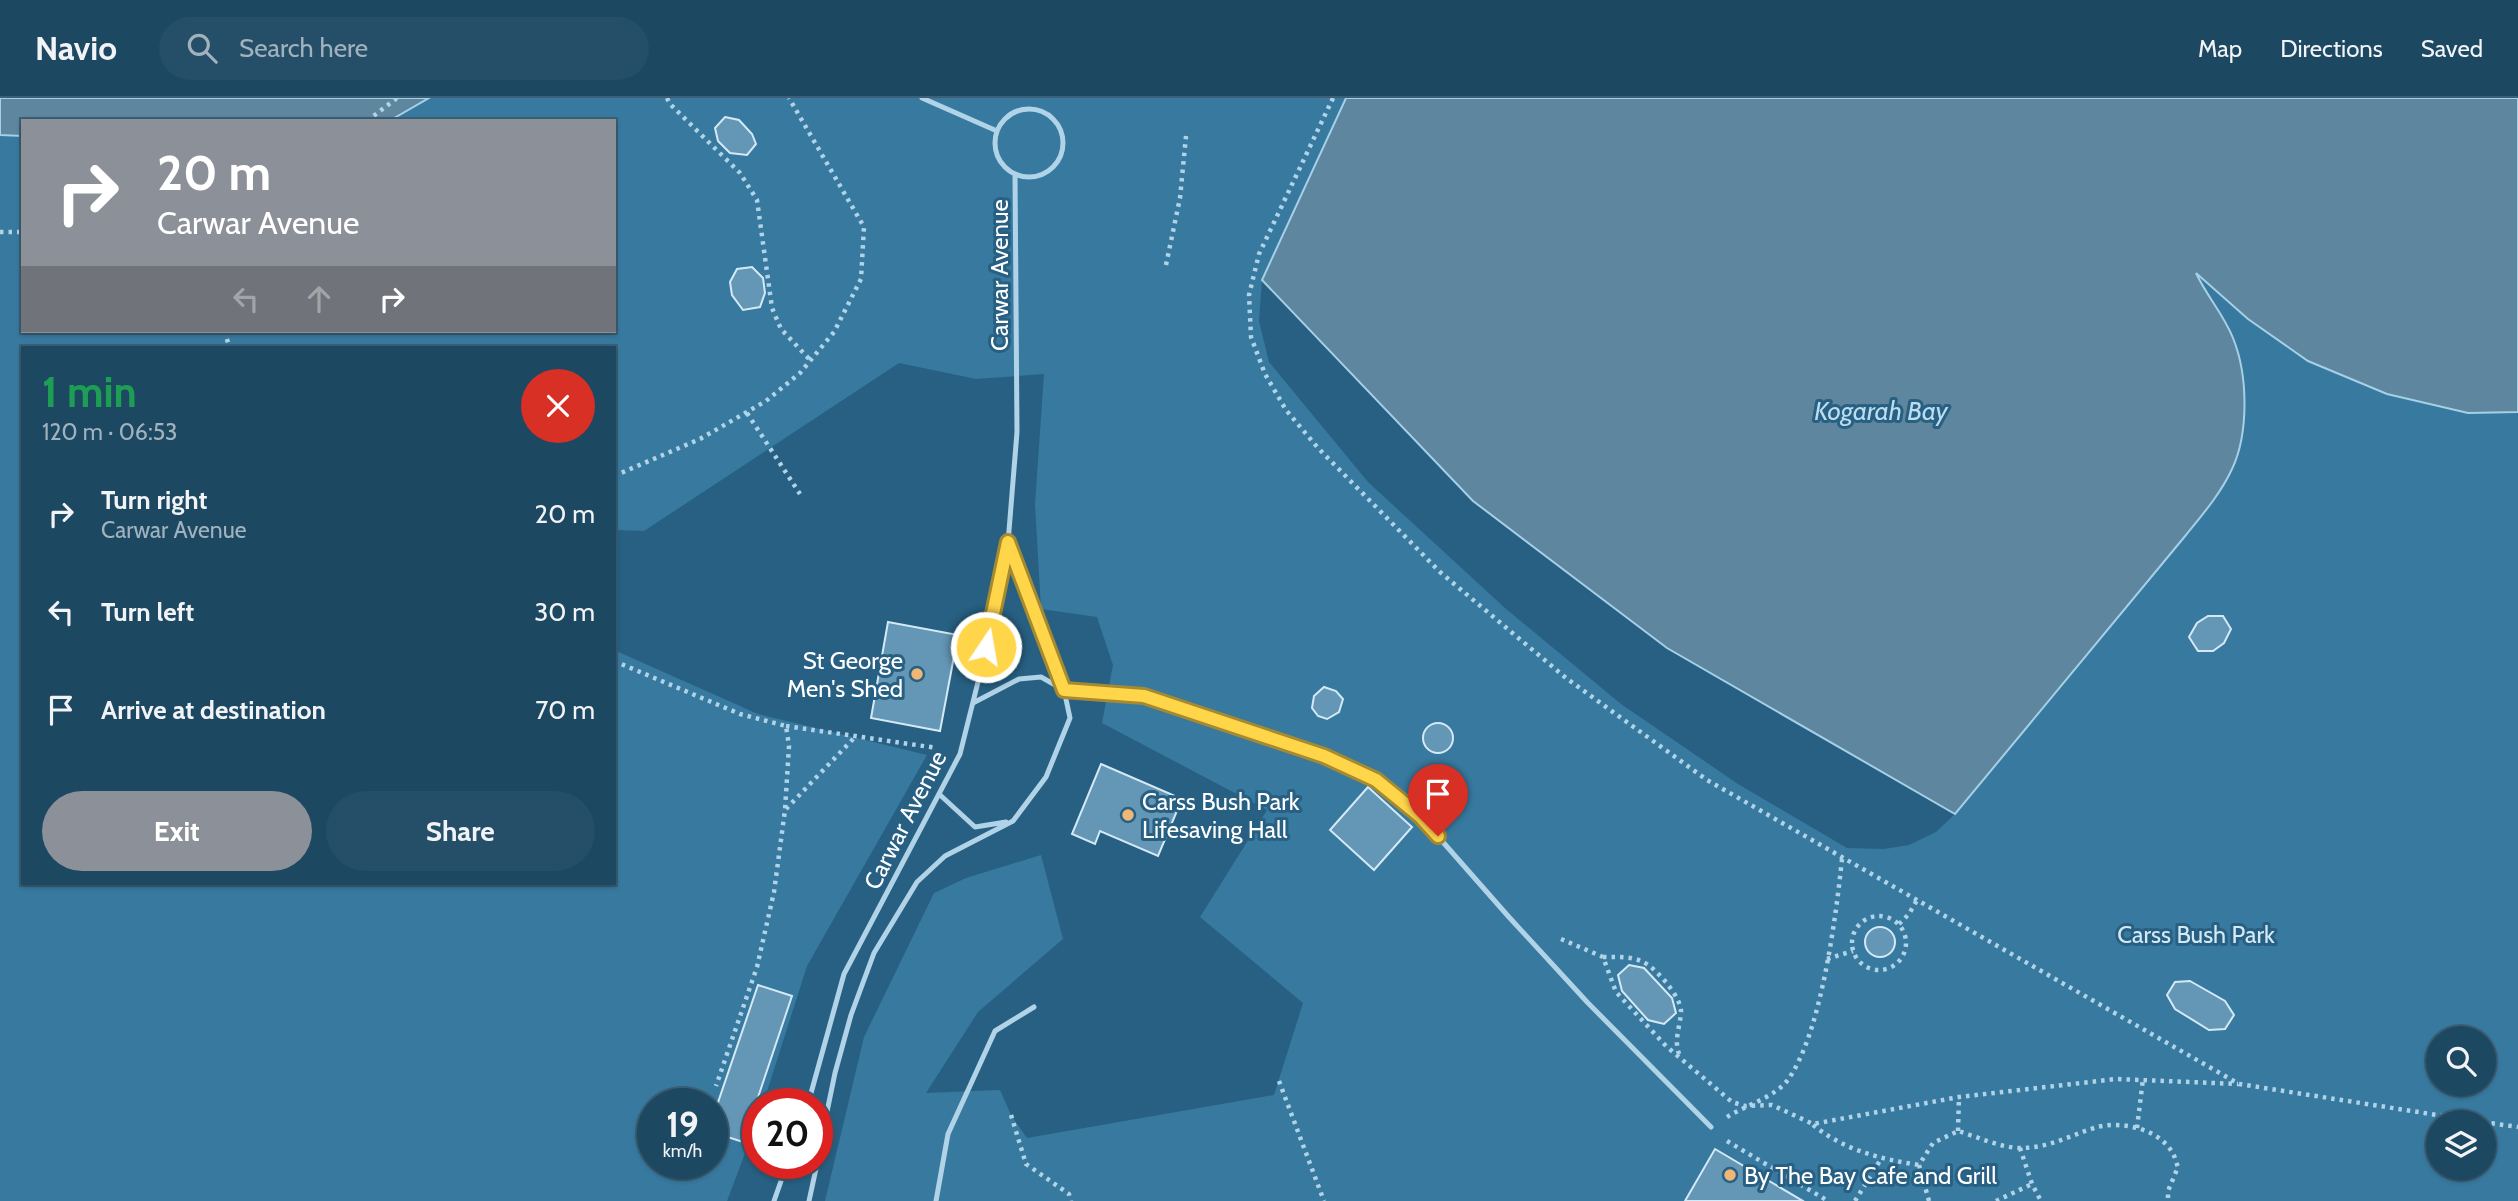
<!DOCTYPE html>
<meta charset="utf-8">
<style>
body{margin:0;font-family:Cabin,sans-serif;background:#254f68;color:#f1f3f6;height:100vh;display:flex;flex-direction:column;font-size:26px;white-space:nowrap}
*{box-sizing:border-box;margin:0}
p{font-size:23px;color:#a0b2be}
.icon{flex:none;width:38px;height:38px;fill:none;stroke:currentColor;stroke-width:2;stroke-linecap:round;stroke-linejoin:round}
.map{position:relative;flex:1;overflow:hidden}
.side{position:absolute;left:21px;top:248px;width:595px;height:539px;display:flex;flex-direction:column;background:#1d4862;border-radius:0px;box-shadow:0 2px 5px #0004,0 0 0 2px #3b6077}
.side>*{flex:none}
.top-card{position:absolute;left:21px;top:21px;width:595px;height:214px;border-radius:0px;box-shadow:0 2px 5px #0004,0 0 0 2px #3b6077;background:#8c9099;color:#fff;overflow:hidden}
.fabs{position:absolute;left:2426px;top:928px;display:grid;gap:14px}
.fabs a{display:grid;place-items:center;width:70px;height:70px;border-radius:50%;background:#1d4862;box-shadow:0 2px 5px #0004,0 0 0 2px #3b6077;font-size:35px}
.speed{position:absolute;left:637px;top:990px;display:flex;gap:14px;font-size:35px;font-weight:700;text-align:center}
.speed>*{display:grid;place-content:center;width:91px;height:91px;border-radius:50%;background:#1d4862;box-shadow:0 2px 5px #0004,0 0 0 2px #3b6077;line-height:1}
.speed small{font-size:18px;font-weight:400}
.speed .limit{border:10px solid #d22;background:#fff;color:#111}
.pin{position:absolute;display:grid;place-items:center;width:60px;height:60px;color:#fff;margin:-72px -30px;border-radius:50% 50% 50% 0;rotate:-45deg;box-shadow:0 0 7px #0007}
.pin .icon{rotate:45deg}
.me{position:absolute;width:77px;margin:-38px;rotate:12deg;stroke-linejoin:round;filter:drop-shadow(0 0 5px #0008)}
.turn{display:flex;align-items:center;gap:24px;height:147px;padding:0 21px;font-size:32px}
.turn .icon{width:91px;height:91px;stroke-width:2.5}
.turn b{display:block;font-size:49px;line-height:60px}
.lanes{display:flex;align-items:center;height:66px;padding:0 21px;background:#0003;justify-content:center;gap:35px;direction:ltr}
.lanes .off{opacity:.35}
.round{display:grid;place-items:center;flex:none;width:74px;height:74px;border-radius:37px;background:#254f68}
.overview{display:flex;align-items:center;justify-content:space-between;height:119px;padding:0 21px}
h1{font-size:42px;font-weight:700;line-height:52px;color:#1e9e55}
.primary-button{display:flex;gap:14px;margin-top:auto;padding:14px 21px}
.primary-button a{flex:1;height:80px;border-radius:42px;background:#8c9099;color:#fff;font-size:28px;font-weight:700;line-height:80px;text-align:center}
.primary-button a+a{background:#254f68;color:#f1f3f6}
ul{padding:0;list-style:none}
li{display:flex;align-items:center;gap:21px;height:98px;padding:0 21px}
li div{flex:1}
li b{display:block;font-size:26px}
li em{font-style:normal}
header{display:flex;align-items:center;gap:42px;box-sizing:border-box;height:98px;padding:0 35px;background:#1d4862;border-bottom:2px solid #3b6077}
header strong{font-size:33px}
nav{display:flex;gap:38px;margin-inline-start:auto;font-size:24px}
.search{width:490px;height:63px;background:#254f68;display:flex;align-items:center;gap:18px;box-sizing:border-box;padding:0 24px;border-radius:38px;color:#a0b2be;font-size:26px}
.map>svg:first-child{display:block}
.green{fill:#38799f;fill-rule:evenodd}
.water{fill:#5e869e;stroke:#a5d0e7;stroke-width:2}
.building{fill:#6496b5;stroke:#d4e9f6;stroke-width:2}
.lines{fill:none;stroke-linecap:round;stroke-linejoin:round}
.path{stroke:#b1d3e7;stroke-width:4.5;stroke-dasharray:3.5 5;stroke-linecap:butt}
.service{stroke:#b1d3e7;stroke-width:5}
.route-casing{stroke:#a68a30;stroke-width:18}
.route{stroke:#ffd54a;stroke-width:12}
.poi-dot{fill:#efb676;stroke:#276083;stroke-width:2.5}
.labels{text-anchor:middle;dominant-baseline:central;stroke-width:6;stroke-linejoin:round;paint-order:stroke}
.street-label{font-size:24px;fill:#fff;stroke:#276083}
.poi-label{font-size:24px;fill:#fff;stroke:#276083;text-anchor:start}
.park-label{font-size:24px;fill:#d4e9f6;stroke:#276083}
.water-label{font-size:26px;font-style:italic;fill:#bcdcef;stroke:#276083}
</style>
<header>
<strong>Navio</strong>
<div class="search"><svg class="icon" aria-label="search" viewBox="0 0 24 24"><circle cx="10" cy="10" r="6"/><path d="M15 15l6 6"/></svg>Search here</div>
<nav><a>Map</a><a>Directions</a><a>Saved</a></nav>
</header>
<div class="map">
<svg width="2518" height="1103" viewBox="0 0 2518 1103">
<rect width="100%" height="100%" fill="#276083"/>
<path class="green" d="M429 0H1346L1262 182 1259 223 1269 264 1368 384 1505 510 1621 606 1738 686 1847 750 1884 751 1909 747 1936 734 1955 716 2212 404 2233 369V240L2194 173 2248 221 2308 263 2387 296 2468 315 2518 314V1103H825L864 939 934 795 966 780 1041 757 1063 841 978 914 926 995 1000 992 1011 1017 1027 1040 1274 997 1303 905 1200 819 1267 712 1102 625 1113 567 1097 519 1041 511 1035 406 1044 276 976 281 899 265 644 433 614 432V250H23V786H614V552L758 616 927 657 807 868 763 1006H758V1021L727 1103H0V37L23 38V233H614V23H389ZM2438 940H2483V985H2438ZM653 1006H712V1066H653ZM2438 1024H2483V1069H2438Z"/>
<path class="water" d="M0 0H429L389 23H23V38L0 37Z
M1346 0H2518V314L2468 315 2387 296 2308 263 2248 221 2196 175C2206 197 2224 217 2233 240 2248 277 2249 335 2232 371 2221 395 2203 416 2186 437L1955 716 1667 550 1473 403 1262 182Z"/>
<path class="building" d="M725 19 739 22 752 36 756 46 747 57 730 55 718 43 715 30Z
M752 169 763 180 765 195 760 209 743 212 732 197 730 184 737 171Z
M2208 518H2223L2231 531 2224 545 2213 553H2198L2189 539 2197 525Z
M888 524 958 537 940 633 871 620Z
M1324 589 1336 593 1343 601 1339 614 1327 621 1318 618 1312 610 1314 598Z
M1423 640a15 15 0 1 1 30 0a15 15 0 1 1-30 0Z
M1101 666 1182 701 1158 758 1100 733 1095 746 1072 736Z
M1368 689 1412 729 1374 772 1330 732Z
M1865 844a15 15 0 1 1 30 0a15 15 0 1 1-30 0Z
M1629 867 1644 870 1672 900 1676 915 1664 926 1648 922 1622 893 1618 877Z
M2190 883 2225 903 2234 917 2225 931 2209 932 2175 911 2167 897 2175 884Z
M758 887 792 898 743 1044 712 1034V1022Z
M1715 1051 1803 1103H1685Z"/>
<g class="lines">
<path class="path" d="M667 0 670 6 740 75 757 102 772 210 781 231 811 263
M1333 0 1259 156 1249 197 1251 239 1265 276 1286 312 1318 350 1440 474 1566 580 1707 682 2239 986 2482 1024
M367 23 397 0
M0 134H23
M1166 167 1180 100 1186 38
M224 233 230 250
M747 315 800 396
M614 378 700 341 766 303 800 275 834 234 861 181 864 129 789 0
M614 563 740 616 786 628 789 648 785 712 774 794 757 869 716 988
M786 628 937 650
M786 711 855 639
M1852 845a27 27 0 1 1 54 0a27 27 0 1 1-54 0Z
M1899 826 1909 816 1917 802
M1561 841 1603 859 1616 894 1666 948 1732 1004 1745 1008 1772 1007 1813 1026 1959 999 2116 981 2238 986
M1603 859C1616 859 1629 858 1641 863 1655 868 1682 900 1681 914 1680 930 1673 943 1680 958
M1827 861 1853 853
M1279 983 1324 1103
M1011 1017 1026 1066 1069 1096 1071 1103
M1727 1019C1745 1008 1774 999 1787 983 1821 938 1836 818 1842 761
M2483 1024 2518 1029
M1813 1027C1844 1052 1880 1061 1919 1067
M2137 1030 2143 981
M1958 1033 1959 999
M1727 1043 1828 1103
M2020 1050 2032 1086 2041 1103
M1855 1103 1881 1061
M1929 1103 1919 1067 1933 1045 1958 1033C1978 1039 2001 1050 2021 1050 2048 1050 2069 1038 2094 1030 2119 1022 2158 1030 2172 1054 2175 1058 2176 1064 2178 1069L2168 1093V1103
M1996 1103 2032 1086"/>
<path class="service" d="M922 0 997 33
M995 45a34 34 0 1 1 68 0a34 34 0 1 1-68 0Z
M973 605 1019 581 1041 579 1064 592 1144 598 1323 658 1376 682 1420 718 1508 818 1588 905 1711 1029
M939 696 975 729 1006 724
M808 1006 844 876 960 656 980 576 1008 445 1017 334 1015 76
M817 1062 835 975 851 917 874 855 917 784 945 758 1013 723 1046 679 1070 620 1064 592 1008 445
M774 1103 787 1066
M809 1103 817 1066
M936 1103 948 1036 995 933 1034 909"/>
</g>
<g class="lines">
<defs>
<path id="route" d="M986 549 1008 444 1064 592 1144 598 1324 658 1376 682 1420 718 1438 738"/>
</defs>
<use href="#route" class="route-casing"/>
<use href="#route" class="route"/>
</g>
<g class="poi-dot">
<circle cx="917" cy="576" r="7"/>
<circle cx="1128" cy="717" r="7"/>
<circle cx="1730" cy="1077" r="7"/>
</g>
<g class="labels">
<g class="street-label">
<text transform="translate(999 177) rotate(-90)">Carwar Avenue</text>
<text transform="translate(905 722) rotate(-63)">Carwar Avenue</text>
</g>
<g class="poi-label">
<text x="903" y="562" text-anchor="end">St George<tspan x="903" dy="28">Men's Shed</tspan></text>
<text x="1142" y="703">Carss Bush Park<tspan x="1142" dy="28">Lifesaving Hall</tspan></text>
<text x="1744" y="1077">By The Bay Cafe and Grill</text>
</g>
<g class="park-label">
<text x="2196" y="836">Carss Bush Park</text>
</g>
<g class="water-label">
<text x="1881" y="313">Kogarah Bay</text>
</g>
</g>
</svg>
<div class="fabs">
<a><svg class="icon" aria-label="search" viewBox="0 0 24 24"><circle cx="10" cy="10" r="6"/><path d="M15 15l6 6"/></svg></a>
<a><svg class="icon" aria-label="layers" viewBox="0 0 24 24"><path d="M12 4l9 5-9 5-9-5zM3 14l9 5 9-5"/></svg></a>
</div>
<div class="speed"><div>19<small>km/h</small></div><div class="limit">20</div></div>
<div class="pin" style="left:1438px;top:738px;background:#d93025"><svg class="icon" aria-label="arrive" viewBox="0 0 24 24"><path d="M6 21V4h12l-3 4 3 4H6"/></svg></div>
<svg class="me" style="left:986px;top:549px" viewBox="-20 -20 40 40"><circle r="17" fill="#ffd54a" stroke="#fff" stroke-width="3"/><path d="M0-11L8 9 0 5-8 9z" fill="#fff"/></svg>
<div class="top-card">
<div class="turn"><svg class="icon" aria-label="right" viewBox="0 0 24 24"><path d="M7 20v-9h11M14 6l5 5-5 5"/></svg><div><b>20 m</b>Carwar Avenue</div></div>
<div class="lanes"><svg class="icon off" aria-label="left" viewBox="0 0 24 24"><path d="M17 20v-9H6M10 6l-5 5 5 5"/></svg><svg class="icon off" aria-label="ahead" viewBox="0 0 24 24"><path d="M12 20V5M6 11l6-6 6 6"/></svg><svg class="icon" aria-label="right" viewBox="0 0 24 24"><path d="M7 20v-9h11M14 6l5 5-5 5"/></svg></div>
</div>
<section class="side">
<div class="overview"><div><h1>1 min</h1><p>120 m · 06:53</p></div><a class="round" style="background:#d93025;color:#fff"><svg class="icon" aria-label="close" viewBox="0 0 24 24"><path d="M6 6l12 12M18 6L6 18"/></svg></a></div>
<ul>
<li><svg class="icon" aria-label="right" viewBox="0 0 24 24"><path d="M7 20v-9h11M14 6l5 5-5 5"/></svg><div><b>Turn right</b><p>Carwar Avenue</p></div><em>20 m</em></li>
<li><svg class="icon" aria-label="left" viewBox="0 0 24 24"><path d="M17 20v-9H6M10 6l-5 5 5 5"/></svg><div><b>Turn left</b></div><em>30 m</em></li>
<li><svg class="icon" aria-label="arrive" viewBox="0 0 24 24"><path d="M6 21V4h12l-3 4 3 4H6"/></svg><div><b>Arrive at destination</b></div><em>70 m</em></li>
</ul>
<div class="primary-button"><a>Exit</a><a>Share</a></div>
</section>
</div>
